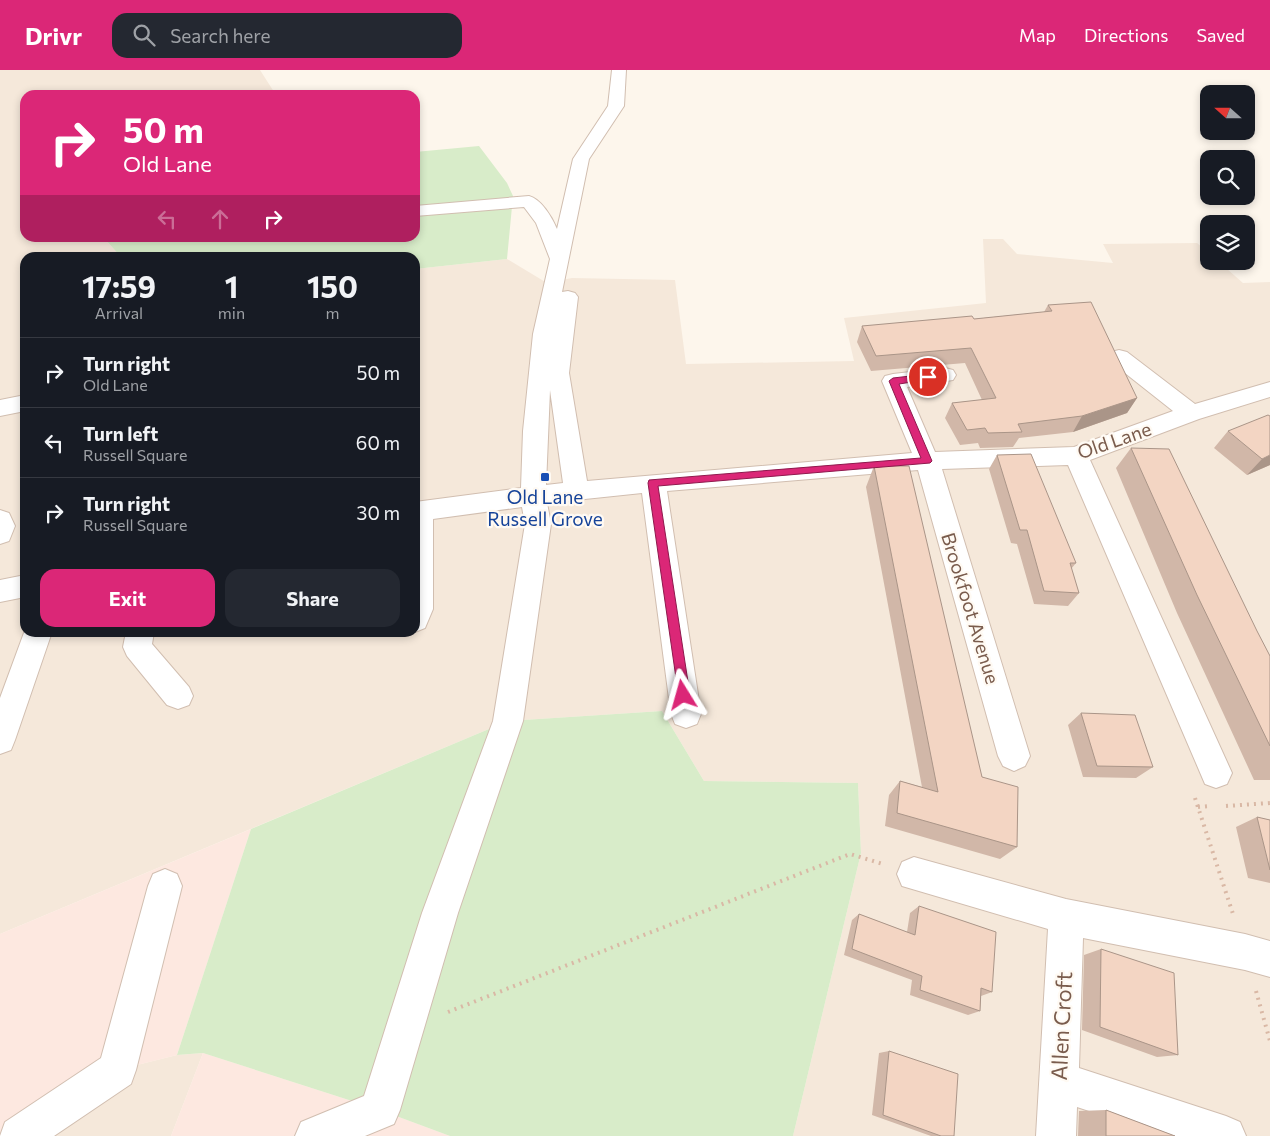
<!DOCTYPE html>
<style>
body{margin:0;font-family:Commissioner,sans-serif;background:#242831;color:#f1f3f6;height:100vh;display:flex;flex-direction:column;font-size:19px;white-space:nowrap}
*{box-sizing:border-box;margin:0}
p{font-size:16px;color:#9ea1a6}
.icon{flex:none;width:28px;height:28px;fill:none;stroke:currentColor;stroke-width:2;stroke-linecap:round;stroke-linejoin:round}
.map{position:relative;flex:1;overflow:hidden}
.panel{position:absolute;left:20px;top:182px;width:400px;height:385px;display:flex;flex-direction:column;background:#171b24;border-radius:15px;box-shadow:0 2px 8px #0003}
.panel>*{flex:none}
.hud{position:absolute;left:20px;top:20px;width:400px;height:152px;border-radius:15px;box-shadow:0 2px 8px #0003;background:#db2777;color:#fff;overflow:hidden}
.needle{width:32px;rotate:291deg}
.fabs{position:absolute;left:1200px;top:15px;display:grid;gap:10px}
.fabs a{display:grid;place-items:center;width:55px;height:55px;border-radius:10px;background:#171b24;box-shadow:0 2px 8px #0003;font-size:25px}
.pin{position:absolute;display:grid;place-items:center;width:42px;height:42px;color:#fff;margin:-21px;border:2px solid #fff;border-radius:50%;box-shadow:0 1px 5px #0007}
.me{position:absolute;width:55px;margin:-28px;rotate:352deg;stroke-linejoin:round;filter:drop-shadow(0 0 4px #0008)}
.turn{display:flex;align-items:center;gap:18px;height:105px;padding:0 20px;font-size:22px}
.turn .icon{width:65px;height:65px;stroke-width:2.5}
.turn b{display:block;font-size:35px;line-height:42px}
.lanes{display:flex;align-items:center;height:48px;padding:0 20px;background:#0003;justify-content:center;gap:25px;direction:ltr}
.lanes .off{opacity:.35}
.eta{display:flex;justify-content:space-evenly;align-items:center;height:85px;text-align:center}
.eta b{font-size:30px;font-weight:700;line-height:35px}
.action{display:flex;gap:10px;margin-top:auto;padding:10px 20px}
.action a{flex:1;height:58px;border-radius:15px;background:#db2777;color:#fff;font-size:20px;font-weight:700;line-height:58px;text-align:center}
.action a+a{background:#242831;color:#f1f3f6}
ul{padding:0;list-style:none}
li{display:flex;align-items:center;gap:15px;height:70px;padding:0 20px;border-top:1px solid #363941}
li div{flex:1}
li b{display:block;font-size:19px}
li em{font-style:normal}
header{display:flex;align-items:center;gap:30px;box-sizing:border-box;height:70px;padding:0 25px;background:#db2777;color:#fff}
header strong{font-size:24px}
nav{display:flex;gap:28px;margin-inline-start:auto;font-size:18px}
.search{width:350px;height:45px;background:#242831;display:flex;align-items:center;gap:12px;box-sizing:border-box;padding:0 18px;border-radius:15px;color:#9ea1a6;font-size:19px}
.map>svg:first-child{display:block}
.residential{fill:#f5e8da}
.commercial{fill:#fde8e0}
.green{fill:#d8ecc9}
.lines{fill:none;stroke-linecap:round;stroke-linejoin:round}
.minor-casing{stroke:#d1beb0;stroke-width:2}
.path{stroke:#d9b8a5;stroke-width:4;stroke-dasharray:2 5;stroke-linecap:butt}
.minor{fill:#fff;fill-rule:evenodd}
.wall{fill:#d1b7a8}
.shaded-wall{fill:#aa9588}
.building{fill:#f3d5c3;stroke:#aa9588}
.route{fill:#db2777;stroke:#8e194d}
.transit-dot{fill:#1a4fb4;stroke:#fffaf3;stroke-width:2}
.labels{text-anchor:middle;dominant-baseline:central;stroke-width:4.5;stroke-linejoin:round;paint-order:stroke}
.street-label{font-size:19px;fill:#7a5c4d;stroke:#fffaf3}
.transit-label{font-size:19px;fill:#164399;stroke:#fffaf3}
.near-street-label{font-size:22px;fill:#7a5c4d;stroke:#fffaf3}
</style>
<header>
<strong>Drivr</strong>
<div class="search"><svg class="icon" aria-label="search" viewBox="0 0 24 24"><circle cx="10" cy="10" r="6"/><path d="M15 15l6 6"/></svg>Search here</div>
<nav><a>Map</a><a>Directions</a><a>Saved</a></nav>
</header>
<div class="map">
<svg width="1270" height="1066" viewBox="0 0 1270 1066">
<rect width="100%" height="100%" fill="#fdf6ec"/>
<path class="residential" d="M0 0H260L276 25H25V168H104L121 187 25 188V562H415V199L507 189 547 213 572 208 675 210 686 294 854 291 844 248 986 233 983 169H1003L1017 184 1113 193 1103 174 1197 173 1209 183V191H1218L1243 213 1270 212V1066H793L861 783 858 713 704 711 662 641 508 651 0 864Z
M203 983 171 1066H19L117 1000 177 985Z"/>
<path class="commercial" d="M251 759 177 985 117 1000 0 1066V864Z
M203 983 380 1040 450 1066H171Z"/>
<path class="green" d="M479 76 507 113 513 126 507 189 415 199V188L121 187 104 168H415V82Z
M662 641 704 711 858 713 861 783 793 1066H450L380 1040 203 983 177 985 251 759 508 651Z"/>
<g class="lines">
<defs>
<path id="minor" d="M612 0H626L624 36 589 89 562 222 568 221 575 223 578 227 569 303 587 411 912 383 882 311 885 306 893 304 945 298 953 300 956 305 953 310 907 317 935 382 1074 377 1173 341 1111 292 1108 287 1111 282 1119 280 1127 282 1195 334 1270 312V327L1199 349 1090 390 1232 703 1227 714 1216 718 1205 714 1068 395 942 399 1030 686 1025 696 1014 701 1003 696 998 686 918 400 667 421 701 644 697 654 686 658 675 654 671 644 642 423 547 433 551 454 523 651 458 843 400 1040 394 1054 365 1066H295L301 1052 364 1026 422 843 493 651 525 454 522 437 433 449V539L425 558 415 562V432L521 418 523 361 533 264 550 189 536 153 524 137 415 146V136L529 126C541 129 552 147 557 159L573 89 608 36ZM550 320 563 413 546 415Z
M25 325V341L0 346V330Z
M0 440 9 443 15 456 9 471 0 474Z
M25 505V527L0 532V510Z
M25 560V562H52L15 670 11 680 0 684V628Z
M126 562H154L152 574 189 617 193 626 189 635 178 639 167 635 127 586 123 577Z
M914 787 1066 829 1245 864 1270 871V907L1245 900 1083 868 1079 998 1226 1046 1240 1052 1246 1066H1165L1077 1037 1076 1066H1036L1048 859 902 816 897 804 902 792Z
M165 799 177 804 182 816 136 1000 131 1014 54 1066H0L5 1052 101 988 148 816 153 804Z"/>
</defs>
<use href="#minor" class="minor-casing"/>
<path class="path" d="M1195 728 1233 844
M1226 736 1270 733
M1198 737 1210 736
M1256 921 1270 971
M448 942 850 784 883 794"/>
<use href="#minor" class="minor"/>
</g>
<path class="wall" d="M1048 235 1137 328 1127 343 1073 362 1019 368 1013 377 980 378 978 373 960 375 945 348 952 333 982 330 965 293 871 301 857 272 862 256 974 249 1044 242Z
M1228 361 1270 395 1247 405 1214 378Z
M1131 378 1270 586V710H1254L1177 543 1116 398Z
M997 385 1076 493 1071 499 1079 523 1068 536 1034 534 1017 474 1011 473 989 399Z
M874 396 982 707 1017 777 1000 789 885 756 889 725 900 711 922 717 866 417Z
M1081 643 1153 697 1136 708 1083 707 1068 655Z
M1257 747 1270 750V813L1248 808 1236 757Z
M919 836 992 922 981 926 980 941 968 945 910 925 912 910 844 885 852 850 859 844 907 862 910 843Z
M1101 879 1178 985 1157 987 1082 960 1084 885Z
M889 981 954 1066H931L872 1045 879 983Z
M1106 1040 1175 1066H1078L1079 1041Z"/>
<path class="shaded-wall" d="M1137 328 1127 343 1073 362 1082 346Z
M1270 385V395L1247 405 1262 389Z"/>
<path class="building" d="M1091 232 1137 328 1082 346 1018 354 1022 362 988 363 985 358 967 360 952 333 996 328 971 278 876 286 862 256 972 246 974 249 1052 241 1048 235Z
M1268 345 1270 346V385L1262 389 1228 361Z
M1131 378 1169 379 1257 561 1270 586V676L1197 525Z
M1031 384 1076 493H1070L1079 523 1044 521 1027 460H1020L997 385Z
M874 396H909L982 707 1018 717 1017 777 897 743 900 711 938 722Z
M1081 643 1135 645 1153 697 1097 696Z
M1257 747 1270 750V800Z
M919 836 996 862 992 922 981 918 980 941 920 920 922 906 852 879 859 844 915 865Z
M1101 879 1174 903 1178 985 1100 957Z
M889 981 958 1004 954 1066H941L883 1045Z
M1106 1040 1175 1066H1106Z"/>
<path class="route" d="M928 304 931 305V309L899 314 932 391 930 393 658 416 690 625 688 629 683 631 679 629 648 413 649 410 921 388 889 311 893 308Z"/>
<rect class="transit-dot" x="540" y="402" width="10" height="10" rx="2.5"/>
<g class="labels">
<g class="street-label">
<text transform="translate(1114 370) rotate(-19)">Old Lane</text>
<text transform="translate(971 538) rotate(73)">Brookfoot Avenue</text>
</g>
<g class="transit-label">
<text x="545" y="426">Old Lane<tspan x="545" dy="22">Russell Grove</tspan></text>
</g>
<g class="near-street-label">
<text transform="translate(1061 956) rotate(-87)">Allen Croft</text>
</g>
</g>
</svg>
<div class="fabs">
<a><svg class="needle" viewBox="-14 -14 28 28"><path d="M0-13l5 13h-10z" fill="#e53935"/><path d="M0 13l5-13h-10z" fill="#9ea1a6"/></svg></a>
<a><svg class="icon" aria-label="search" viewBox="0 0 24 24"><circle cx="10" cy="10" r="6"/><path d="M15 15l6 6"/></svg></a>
<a><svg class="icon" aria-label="layers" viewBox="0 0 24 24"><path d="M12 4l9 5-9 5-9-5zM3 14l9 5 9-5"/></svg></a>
</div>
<div class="pin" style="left:928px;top:307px;background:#d93025"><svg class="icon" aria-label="arrive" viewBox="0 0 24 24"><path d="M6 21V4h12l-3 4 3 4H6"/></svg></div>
<svg class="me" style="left:683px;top:625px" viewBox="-20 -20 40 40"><path d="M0-17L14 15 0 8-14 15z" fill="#db2777" stroke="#fff" stroke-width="4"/></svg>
<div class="hud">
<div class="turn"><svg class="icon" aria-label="right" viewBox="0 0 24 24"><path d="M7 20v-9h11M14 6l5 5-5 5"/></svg><div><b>50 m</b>Old Lane</div></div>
<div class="lanes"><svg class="icon off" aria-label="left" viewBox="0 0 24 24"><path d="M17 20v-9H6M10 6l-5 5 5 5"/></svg><svg class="icon off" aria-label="ahead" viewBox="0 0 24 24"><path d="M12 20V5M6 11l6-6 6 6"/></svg><svg class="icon" aria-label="right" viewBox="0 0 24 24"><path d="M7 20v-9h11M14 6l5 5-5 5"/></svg></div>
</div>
<section class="panel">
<div class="eta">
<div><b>17:59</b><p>Arrival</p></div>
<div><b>1</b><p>min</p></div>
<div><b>150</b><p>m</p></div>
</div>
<ul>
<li><svg class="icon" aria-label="right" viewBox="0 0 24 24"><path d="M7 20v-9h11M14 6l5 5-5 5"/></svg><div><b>Turn right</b><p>Old Lane</p></div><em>50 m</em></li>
<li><svg class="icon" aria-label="left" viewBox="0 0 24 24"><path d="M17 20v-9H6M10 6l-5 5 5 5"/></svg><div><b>Turn left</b><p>Russell Square</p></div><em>60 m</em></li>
<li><svg class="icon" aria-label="right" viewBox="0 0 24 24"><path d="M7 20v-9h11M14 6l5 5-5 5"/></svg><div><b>Turn right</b><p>Russell Square</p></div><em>30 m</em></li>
</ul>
<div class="action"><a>Exit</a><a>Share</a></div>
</section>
</div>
